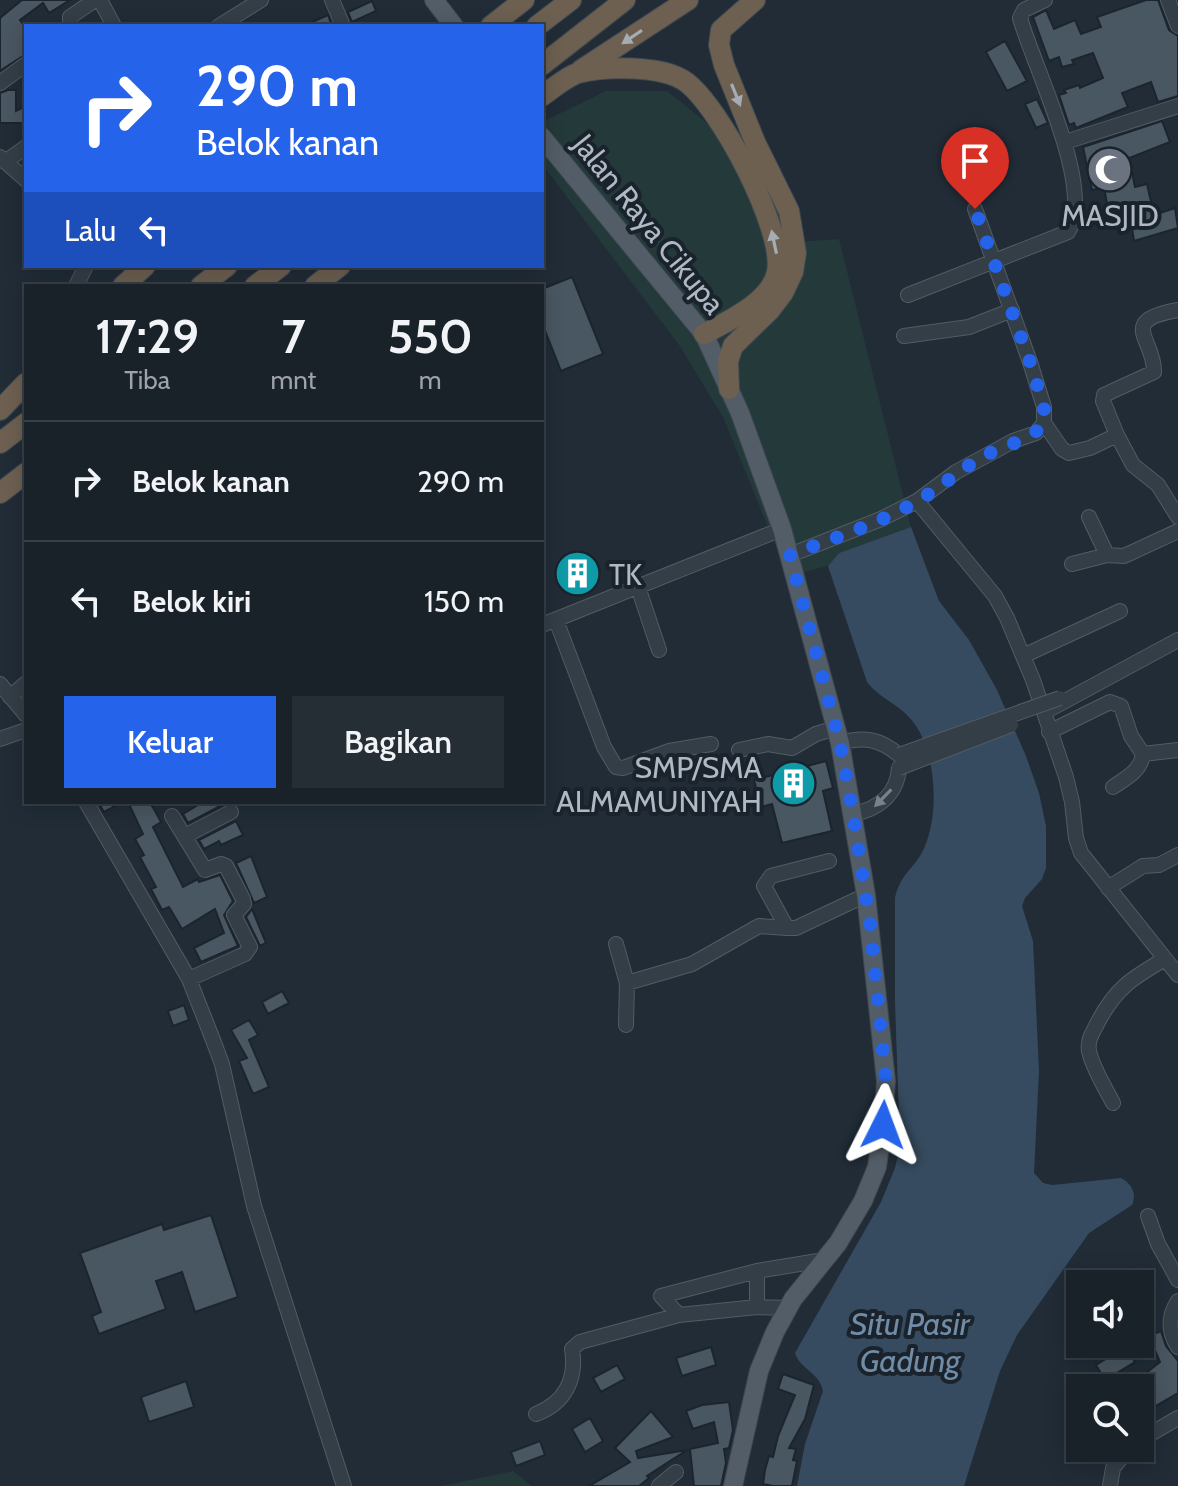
<!DOCTYPE html>
<html lang="id">
<style>
body{margin:0;font-family:Cabin,sans-serif;background:#262e35;color:#f1f3f6;height:100vh;display:flex;flex-direction:column;font-size:30px;white-space:nowrap}
*{box-sizing:border-box;margin:0}
p{font-size:26px;color:#9fa3a8}
.icon{flex:none;width:44px;height:44px;fill:none;stroke:currentColor;stroke-width:2;stroke-linecap:round;stroke-linejoin:round}
.map{position:relative;flex:1;overflow:hidden}
.details{position:absolute;left:24px;top:284px;width:520px;height:520px;display:flex;flex-direction:column;background:#192129;border-radius:0px;box-shadow:0 4px 20px #0003,0 0 0 2px #373e46}
.details>*{flex:none}
.guide{position:absolute;left:24px;top:24px;width:520px;height:244px;border-radius:0px;box-shadow:0 4px 20px #0003,0 0 0 2px #373e46;background:#2563eb;color:#fff;overflow:hidden}
.tools{position:absolute;left:1066px;top:1270px;display:grid;gap:16px}
.tools a{display:grid;place-items:center;width:88px;height:88px;border-radius:0px;background:#192129;box-shadow:0 4px 20px #0003,0 0 0 2px #373e46;font-size:40px}
.pin{position:absolute;display:grid;place-items:center;width:68px;height:68px;color:#fff;margin:-82px -34px;border-radius:50% 50% 50% 0;rotate:-45deg;box-shadow:0 0 8px #0007}
.pin .icon{rotate:45deg}
.me{position:absolute;width:88px;margin:-44px;rotate:3deg;stroke-linejoin:round;filter:drop-shadow(0 0 6px #0008)}
.turn{display:flex;align-items:center;gap:28px;height:168px;padding:0 40px;font-size:36px}
.turn .icon{width:104px;height:104px;stroke-width:2.5}
.turn b{display:block;font-size:56px;line-height:68px}
.then{display:flex;align-items:center;height:76px;padding:0 40px;background:#0003;gap:16px;font-size:30px}
.eta{display:flex;justify-content:space-evenly;align-items:center;height:136px;text-align:center}
.eta b{font-size:48px;font-weight:600;line-height:56px}
.action{display:flex;gap:16px;margin-top:auto;padding:16px 40px}
.action a{flex:1;height:92px;border-radius:0px;background:#2563eb;color:#fff;font-size:32px;font-weight:600;line-height:92px;text-align:center}
.action a+a{background:#262e35;color:#f1f3f6}
ul{padding:0;list-style:none}
li{display:flex;align-items:center;gap:24px;height:120px;padding:0 40px;border-top:2px solid #373e46}
li div{flex:1}
li b{display:block;font-size:30px}
li em{font-style:normal}
.map>svg:first-child{display:block}
.green{fill:#243939}
.water{fill:#364b5f}
.building{fill:#495762;stroke:#1c252e;stroke-width:2}
.lines{fill:none;stroke-linecap:round;stroke-linejoin:round}
.minor-casing{stroke:#525c65;stroke-width:16}
.major-casing{stroke:#3e4751;stroke-width:20}
.highway-casing{stroke:#3f4952;stroke-width:22}
.minor{stroke:#343e47;stroke-width:14}
.major{stroke:#525d67;stroke-width:18}
.highway{stroke:#6d6051;stroke-width:20}
.minor-bridge-casing{stroke:#525c65;stroke-width:16;stroke-linecap:butt}
.minor-bridge{stroke:#343e47;stroke-width:14}
.oneway{fill:#a5acb3}
.oneway2{fill:#78828c}
.route{stroke:#2563eb;stroke-width:14;stroke-dasharray:0 25.2}
.labels{text-anchor:middle;dominant-baseline:central;stroke-width:8;stroke-linejoin:round;paint-order:stroke}
.poi-label{font-size:30px;fill:#afb9c4;stroke:#1a232c}
.street-label{font-size:30px;fill:#afb9c4;stroke:#1a232c}
.water-label{font-size:32px;font-style:italic;fill:#708ca7;stroke:#1a232c}
</style>
<div class="map">
<svg width="1178" height="1486" viewBox="0 0 1178 1486">
<rect width="100%" height="100%" fill="#212c37"/>
<path class="green" d="M606 91H667L717 131 780 243 839 239 911 527 839 553 828 566 788 576 723 417 679 345 542 164V122Z
M513 1471 532 1486H441Z"/>
<path class="water" d="M911 527 939 601 969 640 997 690 1026 756 1039 793 1046 826V868L1042 879 1025 898 1022 906 1033 941 1039 1071 1034 1173 1043 1183 1052 1185 1121 1178C1132 1184 1137 1193 1132 1205L1089 1233 1017 1335 1000 1371 964 1486H797L805 1444 823 1391C820 1373 800 1369 795 1353L881 1202 895 1168 900 1146 895 1003V898C900 873 917 867 925 846 940 811 936 745 909 717 896 703 878 697 867 682L828 566 839 553Z"/>
<path class="building" d="M22 0H70L49 13 43 3 20 20 26 29V54L0 71V18Z
M1146 0H1158L1169 30 1178 36V96L1158 102 1151 82 1122 93 1128 107 1076 128 1074 123 1069 125 1059 95 1066 93 1064 90 1079 85 1080 88 1103 78 1093 53 1072 60 1074 64 1062 67 1059 57 1049 61 1033 17 1046 10 1054 29 1075 20 1081 34 1101 27 1097 17Z
M372 1 376 11 352 22 348 12Z
M328 15 332 26H303Z
M1005 41 1027 81 1007 91 986 52Z
M8 90H16V111L26 106V123H0V93Z
M1037 99 1048 123 1036 128 1025 104Z
M1162 121 1170 142 1129 158 1135 187 1147 184 1154 215 1175 208 1178 228 1134 241 1130 216 1110 220 1104 187 1092 190 1083 147Z
M572 277 603 354 561 371 542 323V289Z
M579 558 592 583 578 590 565 565Z
M826 761 833 788 823 791 832 831 782 843 772 804 761 807 754 780Z
M98 802H123L104 812Z
M128 802H149L154 809 161 822 153 827 183 887 198 879 199 882 220 875 233 901 224 915 238 946 201 962 194 948 224 933 215 909 182 929 169 907 162 910 151 889 156 887 140 857 144 855 135 839 143 834Z
M203 802 226 803 188 823 183 814Z
M236 821 243 835 221 845 219 841 204 849 199 840Z
M251 856 267 897 254 903 236 863Z
M252 909 266 943 260 946 246 917Z
M282 991 289 1003 268 1014 262 1002Z
M184 1005 189 1020 173 1026 168 1011Z
M249 1020 258 1035 249 1040 269 1087 253 1094 239 1061 247 1058 231 1030Z
M211 1215 238 1297 195 1312 182 1272 156 1281 166 1309 99 1334 92 1316 101 1312 80 1253 162 1224 164 1230Z
M1161 1331 1166 1346 1178 1361V1393L1140 1415V1386L1145 1383 1141 1377 1160 1362 1149 1336Z
M711 1347 716 1365 682 1376 676 1358Z
M1125 1347 1135 1362 1105 1380 1096 1365Z
M617 1365 625 1379 601 1392 593 1378Z
M783 1374 814 1385 805 1419 789 1448 796 1449 793 1460 797 1461 792 1486H773L763 1484 765 1470 769 1456 773 1457 778 1436 795 1395 778 1389Z
M186 1381 194 1407 149 1422 141 1397Z
M729 1402 733 1430 729 1448 724 1449 726 1463 721 1486H694L690 1449 718 1443 714 1422 693 1429 686 1411 702 1405Z
M651 1411 673 1437 636 1451 638 1458 687 1450 647 1476 649 1478 639 1486H589L630 1462 615 1448Z
M590 1418 603 1441 585 1452 572 1429Z
M540 1441 545 1455 516 1466 511 1452Z"/>
<g class="lines">
<defs>
<path id="minor" d="M100 0 114 26
M332 0 343 26
M1168 0 1178 26
M70 26V17L95 0
M219 26 261 0
M0 83 26 64
M1065 142 1178 106
M0 157 26 180
M5 162 26 147
M76 286 86 266
M908 295 1068 232C1096 190 1033 65 1020 18L1024 10 1045 0
M1178 310C1116 321 1155 339 1154 372L1104 395 1103 401 1117 435 1133 465 1158 485 1178 517
M904 336 969 327 1012 310
M1044 423 1062 449 1069 453 1090 448 1117 435
M917 501 995 596 1007 618 1033 680 1066 777 1072 802 1076 838 1081 853 1178 975
M1089 517 1107 555
M790 555 881 519 917 501 956 472 1013 441 1036 433 1044 423V407L1030 362 975 209
M1072 564 1107 555 1124 556 1178 531
M638 587 659 650
M556 620 604 747 616 767 623 768 669 751 711 744
M542 625 782 529
M1023 656 1120 611
M0 684 26 715
M10 697 26 683
M1052 708 1178 640
M1049 732 1110 702 1121 706 1131 736 1143 754 1178 750
M0 739 26 730
M840 743C864 736 880 739 899 755
M739 750 768 744 792 748 816 734 836 728
M1113 787C1126 778 1141 771 1143 754
M86 802 189 979 213 1040 222 1064 254 1206 344 1486
M853 814C878 809 897 795 899 768
M172 816 205 870 221 864 226 866 243 899 244 904 234 915 250 947 245 954 189 979
M185 836 231 812
M829 861 771 876 764 886 787 928H796L866 895
M1108 888 1143 866 1159 865 1178 855
M616 944 627 983
M626 1025 627 983 692 964 759 926 787 928
M1113 1103C1105 1087 1093 1069 1089 1051 1087 1040 1093 1032 1098 1022 1116 988 1132 978 1165 959
M1148 1216 1158 1244 1178 1280
M757 1271 824 1260
M1178 1301C1168 1316 1168 1332 1178 1347
M679 1315 661 1296 757 1271V1307
M536 1414C565 1403 577 1379 572 1349L580 1342 679 1315 757 1307 788 1308
M1140 1440 1178 1418
M659 1486 676 1472
M1110 1486 1113 1468 1129 1448"/>
<path id="major" d="M434 0 454 26
M542 137 704 334 740 413 782 529 840 743 866 895 886 1081 883 1125 877 1167 863 1201 838 1243 793 1299 775 1332 759 1371 733 1486"/>
<path id="highway" d="M491 26 524 0
M537 26 571 0
M542 65 625 0
M581 70 688 0
M542 96C552 89 566 77 578 73 605 66 663 65 686 82 720 107 785 230 777 272 771 302 728 321 704 334
M123 286 145 266
M201 286 227 266
M255 286 281 266
M315 286 340 266
M729 389 728 361 733 346 770 310 783 293 793 272 796 253 789 211 755 142 724 65 719 45 721 30 755 0
M0 410 26 383
M0 443 26 423
M0 493 26 473"/>
</defs>
<use href="#minor" class="minor-casing"/>
<use href="#major" class="major-casing"/>
<use href="#highway" class="highway-casing"/>
<use href="#minor" class="minor"/>
<use href="#major" class="major"/>
<use href="#highway" class="highway"/>
<defs>
<path id="minor-bridge" d="M899 755 1060 698
M899 768 1011 725"/>
</defs>
<use href="#minor-bridge" class="minor-bridge-casing"/>
<use href="#minor-bridge" class="minor-bridge"/>
</g>
<defs><path id="oneway-solid" d="M-6-.8H1V-3.2L6.5 0L1 3.2V.8H-6Z" transform="scale(2)"/></defs>
<g class="oneway">
<use href="#oneway-solid" transform="translate(632 37) rotate(146)"/>
<use href="#oneway-solid" transform="translate(736 95) rotate(68)"/>
<use href="#oneway-solid" transform="translate(774 242) rotate(-102)"/>
</g>
<use class="oneway2" href="#oneway-solid" transform="translate(883 798) rotate(134)"/>
<g class="lines">
<path class="route" d="M883 1125 886 1081 870 923 853 814 840 743 790 555C831 539 876 525 914 503 939 489 959 470 986 455 1002 447 1035 438 1044 423V407L1030 362 975 209"/>
</g>
<defs>
<symbol id="mosque-disc" viewBox="-11 -11 22 22"><circle r="9.5" fill="#6b7280" stroke="#1a232c"/><path d="M3.5-4.9A6 6 0 1 0 3.5 4.9A5 5 0 1 1 3.5-4.9Z" fill="#fff"/></symbol>
<symbol id="building-disc" viewBox="-11 -11 22 22"><circle r="9.5" fill="#0f9aa8" stroke="#1a232c"/><path d="M-4-6H4V6H1V3H-1V6H-4ZM-2.5-4.3h1.7v1.8h-1.7ZM.8-4.3h1.7v1.8H.8ZM-2.5-1h1.7V.8h-1.7ZM.8-1h1.7V.8H.8Z" fill="#fff"/></symbol>
</defs>
<g fill-rule="evenodd">
<use href="#mosque-disc" x="1084" y="144" width="51" height="51"/>
<use href="#building-disc" x="552" y="548" width="51" height="51"/>
<use href="#building-disc" x="768" y="758" width="51" height="51"/>
</g>
<g class="labels">
<g class="poi-label">
<text x="1110" y="215">MASJID</text>
<text x="609" y="574" text-anchor="start">TK</text>
<text x="762" y="767" text-anchor="end">SMP/SMA<tspan x="762" dy="34">ALMAMUNIYAH</tspan></text>
</g>
<g class="street-label">
<text transform="translate(649 224) rotate(51)">Jalan Raya Cikupa</text>
</g>
<g class="water-label">
<text x="910" y="1323">Situ Pasir<tspan x="910" dy="37">Gadung</tspan></text>
</g>
</g>
</svg>
<div class="tools">
<a><svg class="icon" aria-label="sound" viewBox="0 0 24 24"><path d="M4 9h4l5-4v14l-5-4H4zM17 9q2 3 0 6"/></svg></a>
<a><svg class="icon" aria-label="search" viewBox="0 0 24 24"><circle cx="10" cy="10" r="6"/><path d="M15 15l6 6"/></svg></a>
</div>
<div class="pin" style="left:975px;top:209px;background:#d93025"><svg class="icon" aria-label="arrive" viewBox="0 0 24 24"><path d="M6 21V4h12l-3 4 3 4H6"/></svg></div>
<svg class="me" style="left:883px;top:1125px" viewBox="-20 -20 40 40"><path d="M0-17L14 15 0 8-14 15z" fill="#2563eb" stroke="#fff" stroke-width="4"/></svg>
<div class="guide">
<div class="turn"><svg class="icon" aria-label="right" viewBox="0 0 24 24"><path d="M7 20v-9h11M14 6l5 5-5 5"/></svg><div><b>290 m</b>Belok kanan</div></div>
<div class="then">Lalu<svg class="icon" aria-label="left" viewBox="0 0 24 24"><path d="M17 20v-9H6M10 6l-5 5 5 5"/></svg></div>
</div>
<section class="details">
<div class="eta">
<div><b>17:29</b><p>Tiba</p></div>
<div><b>7</b><p>mnt</p></div>
<div><b>550</b><p>m</p></div>
</div>
<ul>
<li><svg class="icon" aria-label="right" viewBox="0 0 24 24"><path d="M7 20v-9h11M14 6l5 5-5 5"/></svg><div><b>Belok kanan</b></div><em>290 m</em></li>
<li><svg class="icon" aria-label="left" viewBox="0 0 24 24"><path d="M17 20v-9H6M10 6l-5 5 5 5"/></svg><div><b>Belok kiri</b></div><em>150 m</em></li>
</ul>
<div class="action"><a>Keluar</a><a>Bagikan</a></div>
</section>
</div>
